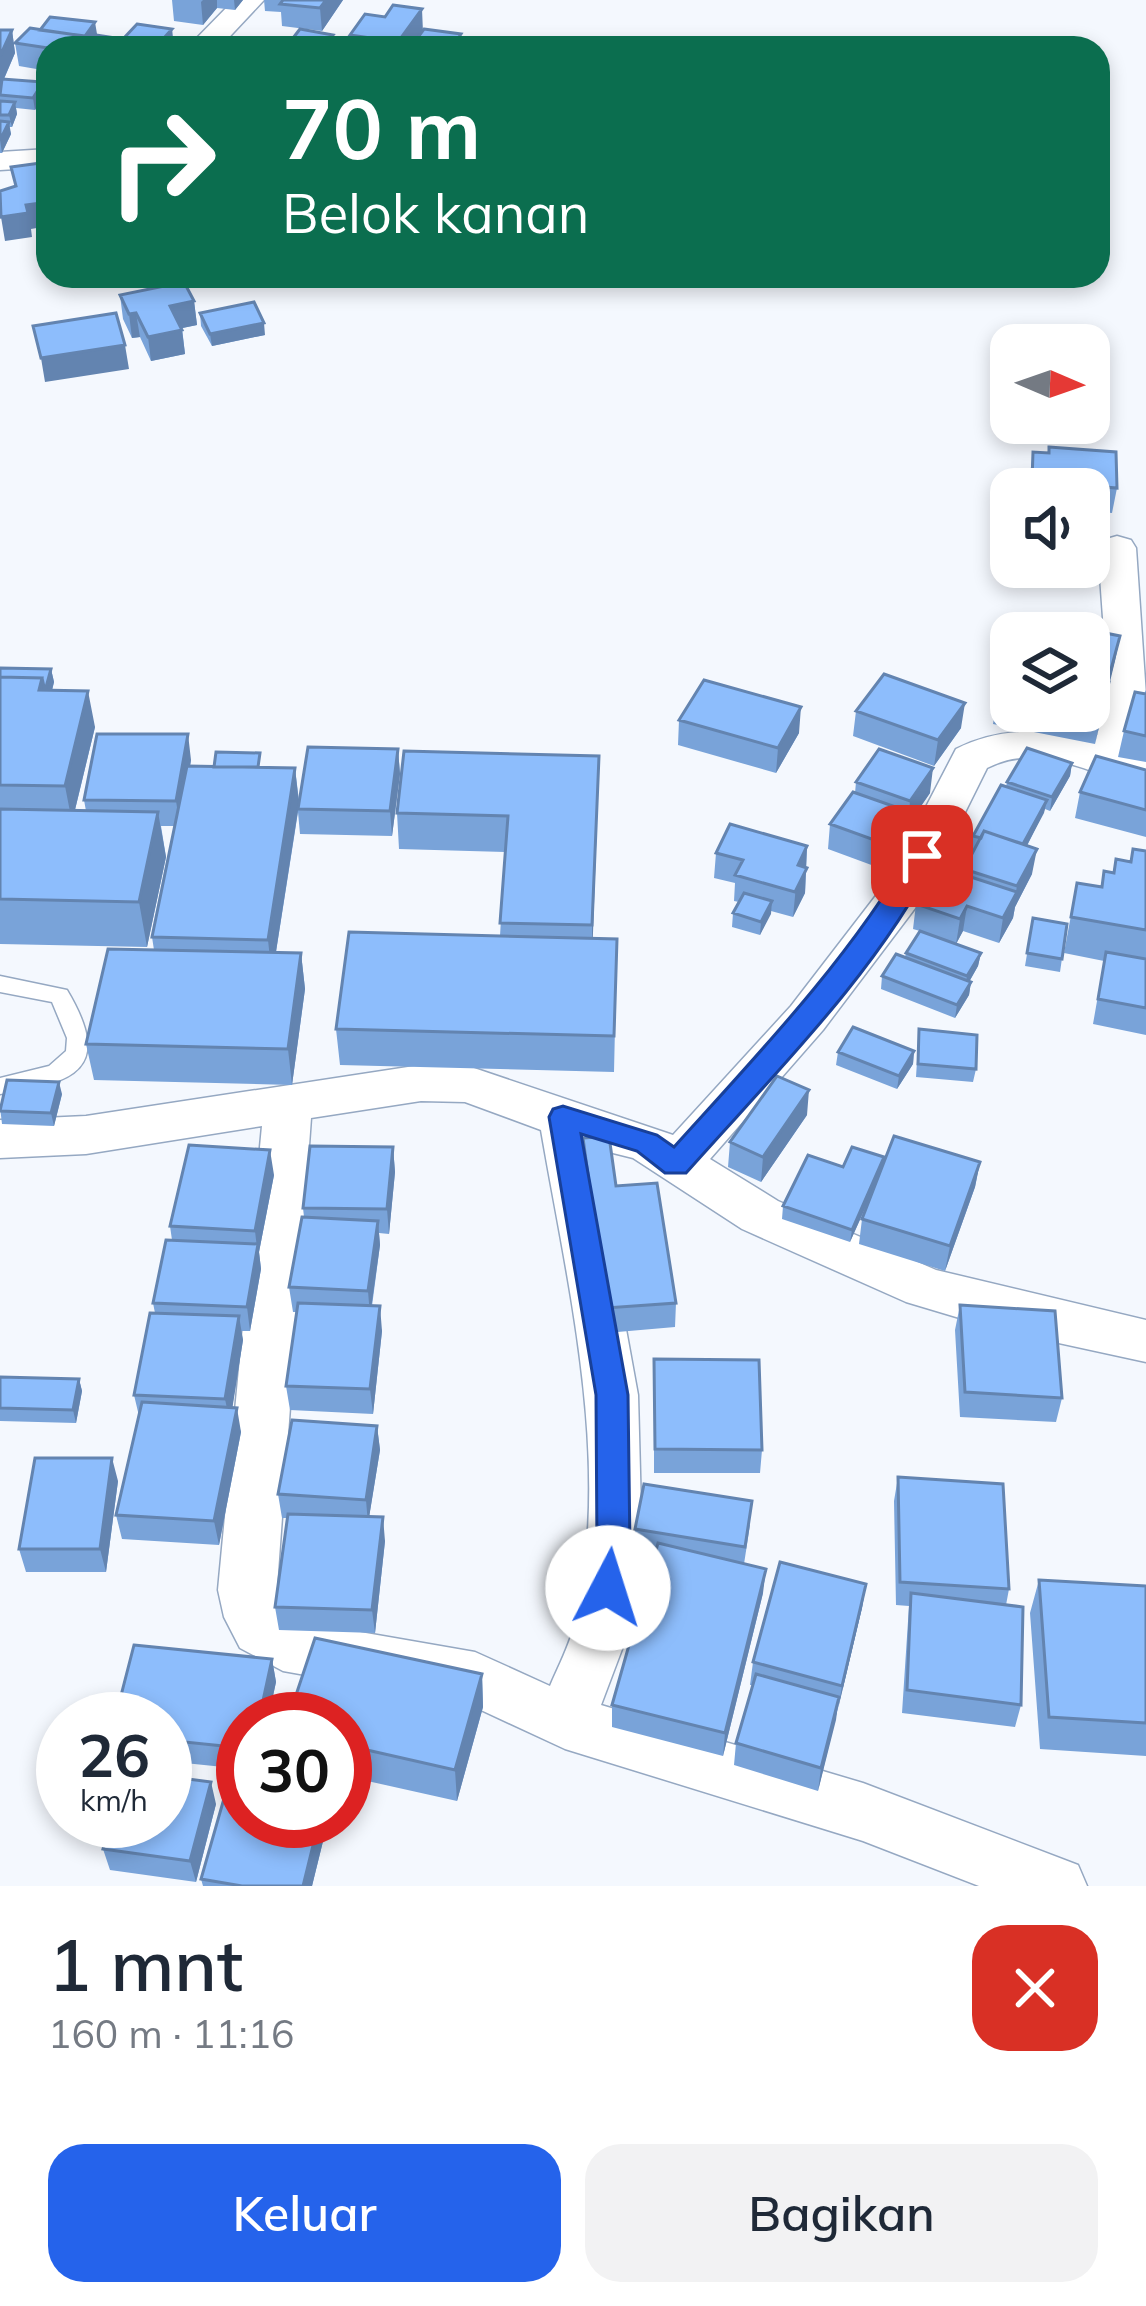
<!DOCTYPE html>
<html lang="id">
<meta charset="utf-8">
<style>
body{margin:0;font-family:Mulish,sans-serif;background:#f2f2f3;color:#1f2937;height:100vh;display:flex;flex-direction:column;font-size:45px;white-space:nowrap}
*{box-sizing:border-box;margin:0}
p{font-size:39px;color:#747a83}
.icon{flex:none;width:66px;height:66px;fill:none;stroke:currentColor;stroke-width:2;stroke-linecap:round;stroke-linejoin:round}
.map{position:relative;height:1886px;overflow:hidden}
.details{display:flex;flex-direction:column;background:#fff;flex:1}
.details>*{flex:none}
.hud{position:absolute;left:36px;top:36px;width:1074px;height:252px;border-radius:36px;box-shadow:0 6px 18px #0003;background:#0b6e4f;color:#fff;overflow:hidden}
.needle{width:78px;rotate:92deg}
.tools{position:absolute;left:990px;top:324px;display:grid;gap:24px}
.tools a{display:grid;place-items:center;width:120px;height:120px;border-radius:24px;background:#fff;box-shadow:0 6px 18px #0003;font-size:60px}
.speed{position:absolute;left:36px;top:1692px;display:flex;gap:24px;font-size:60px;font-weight:700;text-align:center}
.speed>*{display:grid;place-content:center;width:156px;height:156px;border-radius:50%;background:#fff;box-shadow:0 6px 18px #0003;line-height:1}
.speed small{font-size:30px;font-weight:400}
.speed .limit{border:18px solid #d22;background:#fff;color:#111}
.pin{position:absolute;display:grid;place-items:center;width:102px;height:102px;color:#fff;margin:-51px;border-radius:24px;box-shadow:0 6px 18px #0006}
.me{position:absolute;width:132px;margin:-66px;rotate:5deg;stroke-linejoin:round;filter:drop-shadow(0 0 9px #0008)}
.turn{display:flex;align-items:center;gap:42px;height:252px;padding:0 48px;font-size:54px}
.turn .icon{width:156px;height:156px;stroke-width:2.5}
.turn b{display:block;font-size:84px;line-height:102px}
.round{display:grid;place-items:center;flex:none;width:126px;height:126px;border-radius:36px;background:#f2f2f3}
.summary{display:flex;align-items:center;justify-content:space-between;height:204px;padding:0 48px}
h1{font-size:72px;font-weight:600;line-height:90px}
.primary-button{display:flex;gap:24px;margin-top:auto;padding:24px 48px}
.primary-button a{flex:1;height:138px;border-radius:36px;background:#2563eb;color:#fff;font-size:48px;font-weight:600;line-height:138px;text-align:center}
.primary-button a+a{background:#f2f2f3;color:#1f2937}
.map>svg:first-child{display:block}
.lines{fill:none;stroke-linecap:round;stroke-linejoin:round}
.service-casing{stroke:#95a8c2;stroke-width:3}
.minor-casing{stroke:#95a8c2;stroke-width:3}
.service{fill:#fff;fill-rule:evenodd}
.minor{fill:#fff;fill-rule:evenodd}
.wall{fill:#79a3d9}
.shaded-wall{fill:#6384b0}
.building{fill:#8dbdfc;stroke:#6384b0;stroke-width:3}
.route{fill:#2563eb;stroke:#184099;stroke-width:3}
</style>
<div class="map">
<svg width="1146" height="1886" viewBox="0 0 1146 1886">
<rect width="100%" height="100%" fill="#f4f8fe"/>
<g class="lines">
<defs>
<path id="service" d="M0 976 67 990C114 1069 75 1083 0 1094V1078L49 1066 66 1051 67 1038 52 1002 0 992Z"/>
<path id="minor" d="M234 0H264L219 48H187Z
M48 149V167L0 170V152Z
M1117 536 1131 540 1136 548 1146 696 1130 752 1146 758V790C1095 776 1041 740 987 768L922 899 823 1030 710 1159 778 1201 936 1270 1146 1320V1362L1003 1331 906 1302 742 1229 633 1158 593 1148 638 1395 642 1549 630 1628 601 1705 863 1783 1078 1865 1087 1886H979L863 1841 565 1749 468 1704 283 1671 240 1648 224 1617 218 1590 262 1126 86 1154 0 1158V1120L86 1116 421 1065 468 1066 673 1135 791 1006 888 880 956 749C999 727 1045 728 1092 740L1108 688 1098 548 1103 540ZM421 1101 465 1102 541 1130C568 1287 613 1467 574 1626 569 1646 558 1667 550 1686L475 1652 291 1620 276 1600 311 1118Z"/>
</defs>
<use href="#service" class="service-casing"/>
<use href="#minor" class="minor-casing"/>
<use href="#service" class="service"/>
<use href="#minor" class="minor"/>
</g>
<path class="wall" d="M172 0H243L235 10 217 8 203 25 174 21Z
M264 0H343L322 31 282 26 281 12 265 11Z
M172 29 173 41 167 48H48V71L19 66 15 43 97 34 94 38 123 39Z
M0 30H12L15 53 4 79 43 82 45 94 35 110 16 108 17 114 12 127H9L11 134 2 153H0Z
M423 31 462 46 460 48H350V35Z
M290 42 333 46 332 48H290Z
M143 276H180L178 280 144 279Z
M120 295 194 301 197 325 182 328 185 354 151 361 140 337 132 338 123 319Z
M200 313 265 335 212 346 201 326Z
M1033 452 1117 488 1112 513 1089 511V489H1028Z
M1089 633 1120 636 1095 744 993 724 997 699 1011 663V711H1089Z
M0 668 51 669 54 682 52 691 95 727 75 810 86 811 84 800 191 760 190 766 295 768 299 801 398 749 400 774 392 836 300 834 298 812 276 952 301 953 305 989 292 1085 94 1080 86 1044 154 950 152 937 175 826H161L166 857 147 947 0 944Z
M1146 690V762L1118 757 1124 731Z
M856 711 961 728 934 766 853 736Z
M679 720 799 733 776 773 678 745Z
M1072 763 1070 776 1050 811 1045 809 1027 846 1032 874 1015 907 1013 918 999 943 963 931 956 944 981 953 978 966 969 982H971L969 995 955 1018 881 989 882 976 905 957 906 953 920 931 913 929 916 904 963 874 974 850 971 849 973 836 1006 787 1007 782Z
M1146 770V837L1075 818 1080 792Z
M856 782 930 793 908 825 907 838 885 870 828 849 830 824 855 793Z
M598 792 592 938 617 939 614 1072 340 1065 336 1029 500 936 505 852 399 849 397 813Z
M807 846 805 893 793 917 771 911 760 935 732 927 733 913 739 902 734 901 735 883 714 878 716 853Z
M1133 849 1146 851V1035L1093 1024 1104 961 1064 953 1077 883 1101 887 1104 871 1113 872 1116 859 1130 862Z
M1033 918 1067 924 1060 972 1025 966Z
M919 1029 976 1069 973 1082 916 1077Z
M914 1051 913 1064 897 1089 836 1065 838 1052Z
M62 1094 54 1126 2 1124 0 1107Z
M807 1115 761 1182 728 1167 730 1142Z
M583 1138 616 1186 676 1303 675 1327 606 1333 582 1163Z
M393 1147 395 1172 389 1234 379 1233 380 1245 372 1306 382 1331 373 1414 290 1410 286 1386 297 1312H293L289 1287 304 1217 303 1208Z
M980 1162 975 1187 945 1271 859 1244 862 1219 872 1193 850 1242 782 1219 783 1206 843 1167Z
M274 1175 259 1252 261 1269 250 1331H241L243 1340 232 1408 241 1432 219 1545 122 1539 116 1515 139 1416 134 1395 155 1313 153 1303 172 1240 170 1226Z
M960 1305 1062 1398 1056 1422 960 1417 955 1330Z
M654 1359 762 1450 760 1473H654Z
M0 1377 79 1379 82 1391 76 1423 0 1421Z
M377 1426 380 1450 369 1517 385 1541 375 1633 279 1630 275 1607 287 1518H282L278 1494Z
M898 1477 1009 1589 1006 1605 1021 1705 1015 1727 902 1713 909 1606 896 1605 894 1501Z
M118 1481 106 1572H26L19 1549Z
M750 1525 744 1564 763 1593 723 1756 612 1727V1705L654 1556 634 1553 635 1529Z
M1039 1580 1146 1586V1756L1040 1749 1030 1613Z
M866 1584 862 1608 818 1791 734 1765 736 1743 753 1685H750L753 1662Z
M272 1659 276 1682 268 1719H243V1769L165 1761V1719Z
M482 1674 483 1707 457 1801 345 1776V1719Z
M216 1804 196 1882 110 1870 103 1849Z
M243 1821H328L312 1886H203L201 1879Z"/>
<path class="shaded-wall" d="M203 0H217V8L203 25 201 2Z
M234 0H243L235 10Z
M326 0H343L322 31 320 8Z
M422 9 423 32 412 48H399L398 42Z
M95 22 97 34 91 42 92 48H80L84 37Z
M172 29 173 41 167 48H155Z
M12 30 15 53 0 88V56Z
M461 34 460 48H452Z
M333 35V46L323 48V47Z
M43 82 45 94 35 110 33 98Z
M15 102 17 114 12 127 9 115Z
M9 122 11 134 2 153 0 140Z
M48 202V226L31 229 32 237 5 241 1 217 26 205Z
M317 276H334V281L318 284Z
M194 301 197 325 173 330 170 306Z
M136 313 140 337 132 338 129 314Z
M264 323 265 335 212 346 210 334Z
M182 330 185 354 151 361 148 337Z
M125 345 129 369 45 382 41 358Z
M1120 636 1115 661 1095 744 1110 673Z
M51 669 54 682 48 705 39 690 42 678Z
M88 691 95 727 72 822 65 786Z
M965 703 961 728 934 766 938 740Z
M801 707 799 733 776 773 778 748Z
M188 734 191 760 180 826 176 801Z
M398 749 400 774 392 836 390 811Z
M599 756 598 792 592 961V925Z
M1072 763 1070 776 1050 811 1052 797Z
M295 768 299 804 272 977 268 940Z
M933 768 930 793 908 825 907 838 885 870 888 845 909 814 910 801Z
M1047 800 1044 813 1017 864 1020 851Z
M158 812 166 857 147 947 139 902Z
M807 846 805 893 793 917 798 865Z
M1037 849 1032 874 1015 907 1013 918 999 943 1003 918 1015 897 1017 886Z
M772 901 771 914 760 935 761 922Z
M967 906 963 931 956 944 960 919Z
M301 953 305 989 292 1085 288 1049Z
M981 953 978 966 965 989 967 976Z
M971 982 969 995 955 1018 957 1005Z
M914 1051 913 1064 897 1089 899 1076Z
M59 1082 62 1094 54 1126 51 1113Z
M809 1090 807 1115 761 1182 763 1157Z
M393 1147 395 1172 389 1234 387 1209Z
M270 1150 274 1175 259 1252 261 1269 250 1331 247 1307 257 1248 255 1231Z
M884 1157 882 1170 850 1242 852 1230Z
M980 1162 975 1187 945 1271 950 1246Z
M378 1221 380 1245 370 1316 368 1291Z
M380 1306 382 1331 373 1414 370 1389Z
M239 1316 243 1340 230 1423 225 1399Z
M79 1379 82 1391 76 1423 73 1410Z
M237 1408 241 1432 219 1545 214 1521Z
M377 1426 380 1450 368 1524 366 1500Z
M112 1458 118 1481 106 1572 100 1549Z
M383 1517 385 1541 375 1633 372 1610Z
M766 1569 763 1593 723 1756 725 1733Z
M866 1584 862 1608 838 1709 842 1686Z
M272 1659 276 1682 268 1719H259Z
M482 1674 483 1707 457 1801 455 1770Z
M839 1697 836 1720 818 1791 821 1768Z
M211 1782 216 1804 196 1882 190 1861Z
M319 1821H328L312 1886H303Z"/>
<path class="building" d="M283 0H326L320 8 280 4Z
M393 5 422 9 398 42 350 35 365 14 385 17Z
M50 17 95 22 85 36 40 30Z
M137 24 172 29 155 48 135 45V41L123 39Z
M30 28 90 37 80 48H48L15 43Z
M300 29 333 35 323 47 290 42Z
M424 29 461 34 452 48H410Z
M0 30H12L0 56Z
M96 35 135 41 128 48H84Z
M2 79 43 82 33 98 0 95Z
M0 101 15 102 9 115H0Z
M0 121 9 122 0 140Z
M48 162V202L26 205 28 213 1 217 0 191 16 186 11 167Z
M184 282 194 301 170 306 182 330 148 337 136 313 129 314 120 295Z
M254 302 264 323 210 334 200 313Z
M116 313 125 345 41 358 33 326Z
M1049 447 1116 452 1117 488 1032 481 1033 452 1049 453Z
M1046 621 1120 636 1110 673 1089 669V633H1043Z
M1008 662 1011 663V701L997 699Z
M0 668 51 669 45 691 42 678 0 677Z
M884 674 965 703 938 740 856 711Z
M0 677 42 678 39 690 88 691 65 786 0 785Z
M1089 678 1109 682 1100 719 1059 711H1089Z
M704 680 801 707 778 748 679 720Z
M1135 692 1146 694V736L1124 731Z
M97 734H188L176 801 84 800Z
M308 747 398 749 390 811 298 809Z
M1027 748 1072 763 1052 797 1007 782Z
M879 749 933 768 910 801 856 782Z
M404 751 599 756 592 925 500 923 508 816 397 813Z
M216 752 260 753 258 767H214Z
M1096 756 1146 770V810L1080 792Z
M187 766 295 768 268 940 152 937Z
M1001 785 1047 800 1023 844 984 831 981 838 973 836Z
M853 792 910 812 888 845 830 824Z
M0 809 158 812 139 902 0 899Z
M730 824 807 846 798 865 807 868 795 892 735 875 743 860 716 853Z
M984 831 1037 849 1017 886 964 869Z
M1133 849 1146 851V930L1071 917 1077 883 1102 887 1104 871 1114 873 1116 859 1131 862Z
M937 866 1017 892 1003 918 967 906 960 919 916 904Z
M744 893 772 901 761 922 733 913Z
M1033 918 1067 924 1062 959 1027 953Z
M920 931 981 953 967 976 906 953Z
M349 932 617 939 614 1036 336 1029Z
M108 949 301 953 288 1049 86 1044Z
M1106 952 1146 959V1008L1098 999Z
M896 954 971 982 957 1005 882 976Z
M853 1027 914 1051 899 1076 838 1052Z
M919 1029 977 1035 976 1069 918 1064Z
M777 1076 809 1090 763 1157 730 1142Z
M7 1080 59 1082 51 1113 0 1111Z
M609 1136 616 1186 657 1183 676 1303 606 1308 583 1138Z
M894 1136 980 1162 950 1246 862 1219Z
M189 1145 270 1150 255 1231 170 1226Z
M310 1146 393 1147 387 1209 303 1208Z
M852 1147 884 1157 852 1230 783 1206 808 1155 843 1167Z
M302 1217 378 1221 368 1291 289 1287Z
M166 1240 258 1244 247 1307 153 1303Z
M298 1303 380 1306 370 1389 286 1386Z
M960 1305 1055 1311 1062 1398 965 1392Z
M150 1313 239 1316 225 1399 134 1395Z
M654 1359 759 1360 762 1450 655 1449Z
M0 1377 79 1379 73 1410 0 1408Z
M142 1402 237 1408 214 1521 116 1515Z
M292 1420 377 1426 366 1500 278 1494Z
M35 1458H112L100 1549H19Z
M898 1477 1003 1484 1009 1589 900 1582Z
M644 1484 752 1501 745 1547 635 1529Z
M288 1514 383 1517 372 1610 275 1607Z
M658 1543 766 1569 725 1733 612 1705Z
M780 1562 866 1584 842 1686 753 1662Z
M1039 1580 1146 1586V1723L1049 1717Z
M911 1593 1023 1607 1021 1705 907 1690Z
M315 1638 482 1674 455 1770 345 1745V1719H288Z
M134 1645 272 1659 259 1719H243V1748L165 1740V1719H115Z
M756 1674 839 1697 821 1768 736 1743Z
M231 1774 243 1776V1821H319L303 1886H242L201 1879Z
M165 1776 211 1782 190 1861 103 1849 111 1821H165Z"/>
<path class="route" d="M922 846 936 856C878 972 772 1076 686 1173H665L637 1151 581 1134 628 1395 630 1549 620 1599 608 1603 596 1599 591 1588 597 1549 596 1395 549 1117 553 1109 563 1106 657 1135 674 1147C759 1053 849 959 913 849Z"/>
</svg>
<div class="tools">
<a><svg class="needle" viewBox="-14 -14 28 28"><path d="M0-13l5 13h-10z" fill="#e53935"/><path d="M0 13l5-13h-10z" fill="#747a83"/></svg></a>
<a><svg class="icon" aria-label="sound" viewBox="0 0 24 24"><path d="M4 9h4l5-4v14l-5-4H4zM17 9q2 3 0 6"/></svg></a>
<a><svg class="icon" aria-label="layers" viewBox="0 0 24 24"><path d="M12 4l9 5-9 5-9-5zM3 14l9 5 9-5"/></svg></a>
</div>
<div class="speed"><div>26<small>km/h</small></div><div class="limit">30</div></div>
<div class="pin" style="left:922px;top:856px;background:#d93025"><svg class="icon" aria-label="arrive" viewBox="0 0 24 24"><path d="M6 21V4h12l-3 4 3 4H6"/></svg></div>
<svg class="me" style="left:608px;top:1588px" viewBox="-20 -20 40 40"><circle r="19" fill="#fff"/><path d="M0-13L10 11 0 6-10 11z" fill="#2563eb"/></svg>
<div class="hud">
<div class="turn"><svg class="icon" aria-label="right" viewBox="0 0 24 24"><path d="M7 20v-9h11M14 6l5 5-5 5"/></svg><div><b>70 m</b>Belok kanan</div></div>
</div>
</div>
<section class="details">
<div class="summary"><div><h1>1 mnt</h1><p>160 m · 11:16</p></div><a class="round" style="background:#d93025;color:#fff"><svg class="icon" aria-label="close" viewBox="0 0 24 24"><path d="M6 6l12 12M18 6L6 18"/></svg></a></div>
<div class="primary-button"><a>Keluar</a><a>Bagikan</a></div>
</section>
